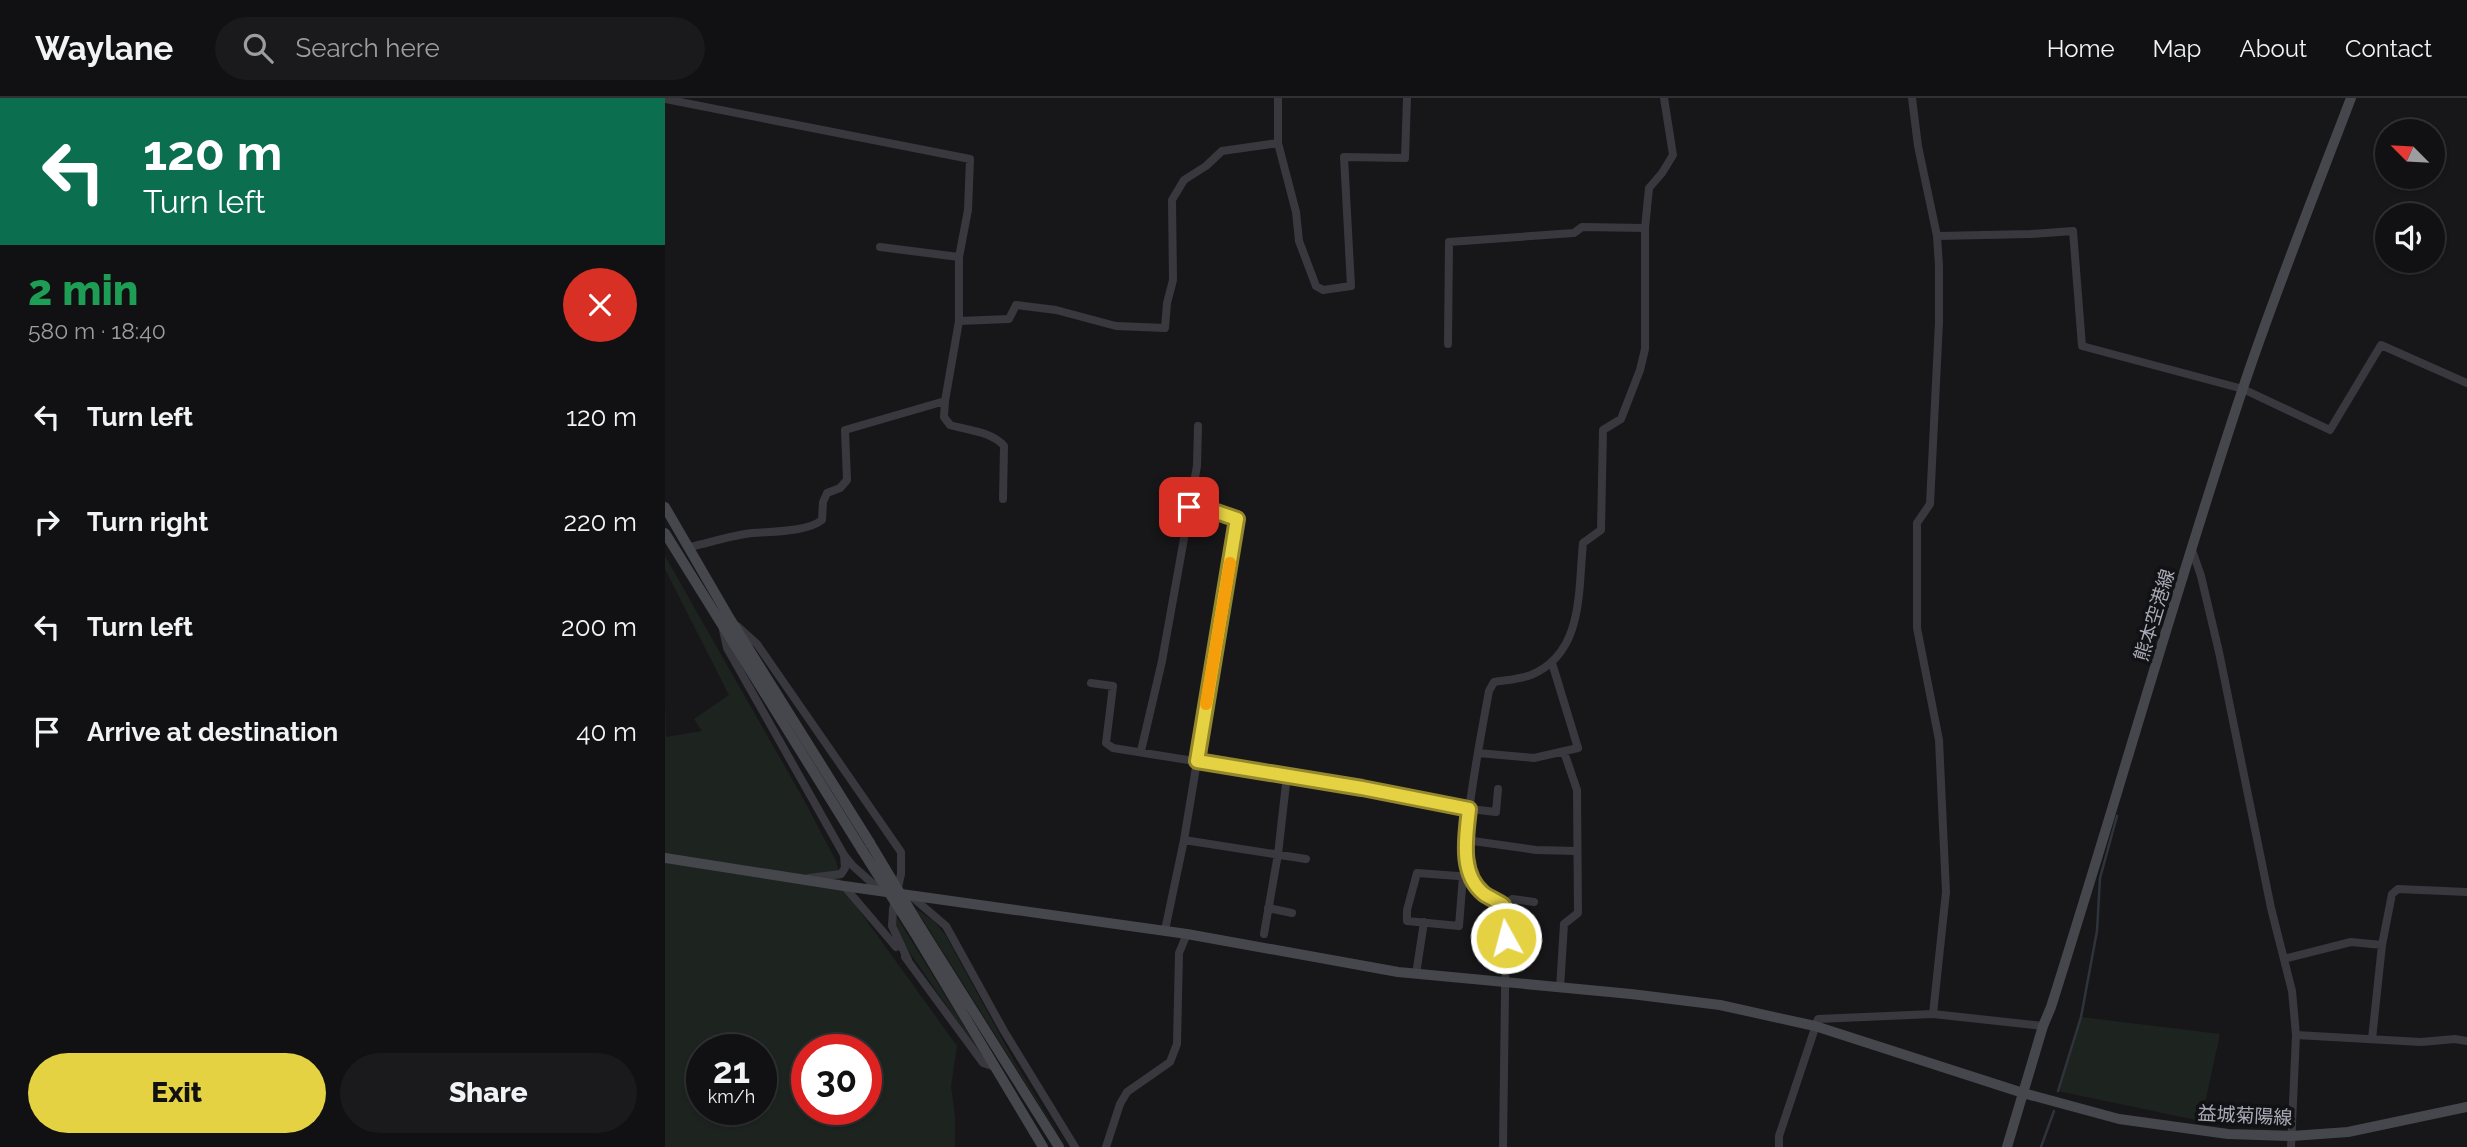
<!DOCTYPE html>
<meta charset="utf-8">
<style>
body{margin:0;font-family:Raleway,"Noto Sans JP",sans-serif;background:#1a1a1c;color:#f1f3f6;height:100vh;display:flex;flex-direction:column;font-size:26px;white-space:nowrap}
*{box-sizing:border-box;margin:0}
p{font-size:23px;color:#9c9da0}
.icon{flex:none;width:38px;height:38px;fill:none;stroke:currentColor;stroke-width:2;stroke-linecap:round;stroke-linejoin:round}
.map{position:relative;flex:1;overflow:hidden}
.panel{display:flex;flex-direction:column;background:#111113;width:665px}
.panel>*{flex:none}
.top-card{background:#0b6e4f;color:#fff;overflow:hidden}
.needle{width:46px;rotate:294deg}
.fabs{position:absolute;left:1710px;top:21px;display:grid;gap:14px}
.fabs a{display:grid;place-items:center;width:70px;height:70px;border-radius:50%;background:#111113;box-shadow:0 2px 5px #0004,0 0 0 2px #303133;font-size:35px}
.speed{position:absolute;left:21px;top:936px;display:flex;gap:14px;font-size:35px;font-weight:700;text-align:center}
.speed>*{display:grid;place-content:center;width:91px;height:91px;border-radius:50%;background:#111113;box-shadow:0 2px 5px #0004,0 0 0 2px #303133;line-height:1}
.speed small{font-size:18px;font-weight:400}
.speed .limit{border:10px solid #d22;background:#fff;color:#111}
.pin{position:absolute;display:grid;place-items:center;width:60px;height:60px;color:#fff;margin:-30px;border-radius:14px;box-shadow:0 4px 10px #0006}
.me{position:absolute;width:77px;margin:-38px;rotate:353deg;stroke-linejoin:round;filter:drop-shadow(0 0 5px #0008)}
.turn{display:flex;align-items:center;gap:24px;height:147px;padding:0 28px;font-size:32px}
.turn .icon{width:91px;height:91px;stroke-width:2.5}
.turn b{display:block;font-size:49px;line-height:60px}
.round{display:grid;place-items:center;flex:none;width:74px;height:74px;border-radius:37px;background:#1a1a1c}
.summary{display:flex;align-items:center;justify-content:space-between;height:119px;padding:0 28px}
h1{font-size:42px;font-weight:800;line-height:52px;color:#1e9e55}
.button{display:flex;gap:14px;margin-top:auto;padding:14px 28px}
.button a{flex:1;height:80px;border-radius:42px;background:#e5d243;color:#111;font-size:28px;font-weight:800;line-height:80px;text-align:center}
.button a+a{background:#1a1a1c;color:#f1f3f6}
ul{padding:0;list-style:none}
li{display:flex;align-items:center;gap:21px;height:105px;padding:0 28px}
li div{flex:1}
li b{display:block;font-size:26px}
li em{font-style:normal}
header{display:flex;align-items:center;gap:42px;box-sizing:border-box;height:98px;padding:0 35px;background:#111113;border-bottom:2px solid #303133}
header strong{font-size:33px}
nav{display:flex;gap:38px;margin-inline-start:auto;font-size:24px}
.search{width:490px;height:63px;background:#1a1a1c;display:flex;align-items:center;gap:18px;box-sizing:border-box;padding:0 24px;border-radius:38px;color:#9c9da0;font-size:26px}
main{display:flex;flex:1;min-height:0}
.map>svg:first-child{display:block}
.green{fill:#1d2420;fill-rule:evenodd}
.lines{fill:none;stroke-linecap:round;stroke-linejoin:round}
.stream{stroke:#2e333c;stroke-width:2.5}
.street{stroke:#39383e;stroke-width:8}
.secondary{stroke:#46474d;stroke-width:10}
.secondary-bridge{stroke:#46474d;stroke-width:10}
.route-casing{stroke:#95882c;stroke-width:18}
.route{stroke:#e5d243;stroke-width:12}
.slow{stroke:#f59e0b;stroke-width:12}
.labels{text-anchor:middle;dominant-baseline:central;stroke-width:7;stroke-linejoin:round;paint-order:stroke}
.street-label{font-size:19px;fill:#aaabb8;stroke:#121214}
</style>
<header>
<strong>Waylane</strong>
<div class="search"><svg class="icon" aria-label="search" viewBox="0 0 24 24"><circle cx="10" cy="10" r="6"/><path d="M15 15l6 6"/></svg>Search here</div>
<nav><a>Home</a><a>Map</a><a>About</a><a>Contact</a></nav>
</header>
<main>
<section class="panel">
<div class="top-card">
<div class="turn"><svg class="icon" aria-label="left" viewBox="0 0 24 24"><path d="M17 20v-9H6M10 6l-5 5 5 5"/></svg><div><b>120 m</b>Turn left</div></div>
</div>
<div class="summary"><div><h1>2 min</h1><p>580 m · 18:40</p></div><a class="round" style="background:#d93025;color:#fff"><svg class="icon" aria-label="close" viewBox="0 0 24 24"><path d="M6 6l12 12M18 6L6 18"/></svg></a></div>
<ul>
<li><svg class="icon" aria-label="left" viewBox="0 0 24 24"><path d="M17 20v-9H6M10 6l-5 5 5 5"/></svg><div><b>Turn left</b></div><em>120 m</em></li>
<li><svg class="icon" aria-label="right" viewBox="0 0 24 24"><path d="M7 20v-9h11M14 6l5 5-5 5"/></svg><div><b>Turn right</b></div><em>220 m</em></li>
<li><svg class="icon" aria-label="left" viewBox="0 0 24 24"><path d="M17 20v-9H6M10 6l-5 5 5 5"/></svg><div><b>Turn left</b></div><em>200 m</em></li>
<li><svg class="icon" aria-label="arrive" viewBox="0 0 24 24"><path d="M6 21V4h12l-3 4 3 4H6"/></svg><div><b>Arrive at destination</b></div><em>40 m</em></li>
</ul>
<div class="button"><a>Exit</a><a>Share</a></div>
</section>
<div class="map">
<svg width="1802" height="1049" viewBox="0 0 1802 1049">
<rect width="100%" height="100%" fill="#171719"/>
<path class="green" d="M0 458 140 704 171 763 178 790 292 948 286 988 290 1019V1049H0V602L1 639 37 633 29 621 64 597 0 471ZM37 952H96V1012H37ZM142 952H201V1012H142Z
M251 811 270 824 281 838 348 961 401 1049Z
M230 816 304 936 317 955 315 956 234 839 230 830Z
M1416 919 1555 936 1536 1023 1393 993Z"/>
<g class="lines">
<path class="stream" d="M1393 993 1416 919 1432 833 1435 780 1452 718
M1376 1049 1389 1013"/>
<path class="street" d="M613 0V45L631 114 634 143 651 188 658 192 686 188 679 59 740 60 742 0
M1247 0 1253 48 1272 138 1274 168V224L1265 406 1252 425V530L1274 642 1281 794 1268 916
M0 1 305 61 303 112 294 159V223L280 303 180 332 182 382 175 390 162 395 158 404 157 422C141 435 101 433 80 436 61 439 43 445 25 449
M1272 138 1366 136 1408 133 1417 248 1578 291 1665 332 1716 247 1802 285
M215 149 294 159
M294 223 344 221 351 207 391 212 451 228 500 230 502 205 508 182 507 102 519 82 541 68 557 53 613 45
M783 246 784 144 909 135 917 129 980 130
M280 303 279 319 285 327C302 332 328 334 339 348L338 401
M1527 452 1536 478 1554 554 1606 810 1627 893 1631 937 1626 1049
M72 528 92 546 236 754V776L228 811 227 828 243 862
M58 532 62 550 179 757 180 770 176 776 144 780
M426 585 448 588 441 645 448 650 697 690 805 711 831 714 833 691
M476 653 497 563 532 368 533 328
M813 655 869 660 913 650 887 565
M519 742 641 761
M801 742 871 752 912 753
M179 757 188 768 216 793
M798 778 794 828 742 823V812L752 775 807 779
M179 788 231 849
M246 798 281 828 339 933 410 1049
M838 807 847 801 869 804
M603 810 627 815
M500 832 519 742 572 421 540 410 524 409
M599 836 613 756 622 677
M240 859 318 965 330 969
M1619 861 1686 844 1717 847
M751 876 759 824
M895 890 899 826 913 815 912 692 899 654
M1631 937 1756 944 1790 941 1802 943
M1707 941 1717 847 1727 796 1733 791 1802 794
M441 1049 455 1006 462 994 505 964 512 946 514 855 522 836
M838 1049 841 819 838 807C822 797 809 789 803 769 798 754 802 737 803 721 808 678 816 636 824 593L829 584C841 582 855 581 866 577 919 555 913 493 918 445L936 432 938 332 956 321 975 272 980 251V130L984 90 997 75 1008 57 999 0
M1114 1049V1038L1153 921 1268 916 1378 928"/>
<path class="secondary" d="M0 409 65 521 205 745
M0 435 197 752
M0 760 179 788 522 836 733 874 966 896 1055 907 1150 928 1355 994
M256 830 394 1049
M249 834 378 1049
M1358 995 1454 1021 1563 1036 1627 1038 1683 1034 1802 1009
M1342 1049 1378 928 1386 909C1451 704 1509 497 1577 293 1610 194 1649 97 1686 0"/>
<path class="secondary-bridge" d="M205 745 256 830
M197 752 249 834"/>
</g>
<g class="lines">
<defs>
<path id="route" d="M524 409 540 410 572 421 532 663 697 690 804 711C801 739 794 776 819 796 825 800 832 803 838 807L841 819V840"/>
</defs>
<use href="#route" class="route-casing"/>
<use href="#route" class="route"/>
<path class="slow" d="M541 606 565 465"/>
</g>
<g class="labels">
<g class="street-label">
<text transform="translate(1489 517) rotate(-73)">熊本空港線</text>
<text transform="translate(1580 1017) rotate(3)">益城菊陽線</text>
</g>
</g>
</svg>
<div class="fabs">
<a><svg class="needle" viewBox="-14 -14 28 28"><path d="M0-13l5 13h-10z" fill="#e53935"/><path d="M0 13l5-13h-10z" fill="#9c9da0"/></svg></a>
<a><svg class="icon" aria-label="sound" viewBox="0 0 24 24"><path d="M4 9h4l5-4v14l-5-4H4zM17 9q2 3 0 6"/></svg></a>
</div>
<div class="speed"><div>21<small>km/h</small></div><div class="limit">30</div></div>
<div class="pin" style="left:524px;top:409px;background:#d93025"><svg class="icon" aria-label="arrive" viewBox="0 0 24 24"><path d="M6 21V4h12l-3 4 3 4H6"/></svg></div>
<svg class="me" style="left:841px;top:840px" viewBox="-20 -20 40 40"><circle r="17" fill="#e5d243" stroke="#fff" stroke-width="3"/><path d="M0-11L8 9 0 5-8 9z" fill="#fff"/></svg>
</div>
</main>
